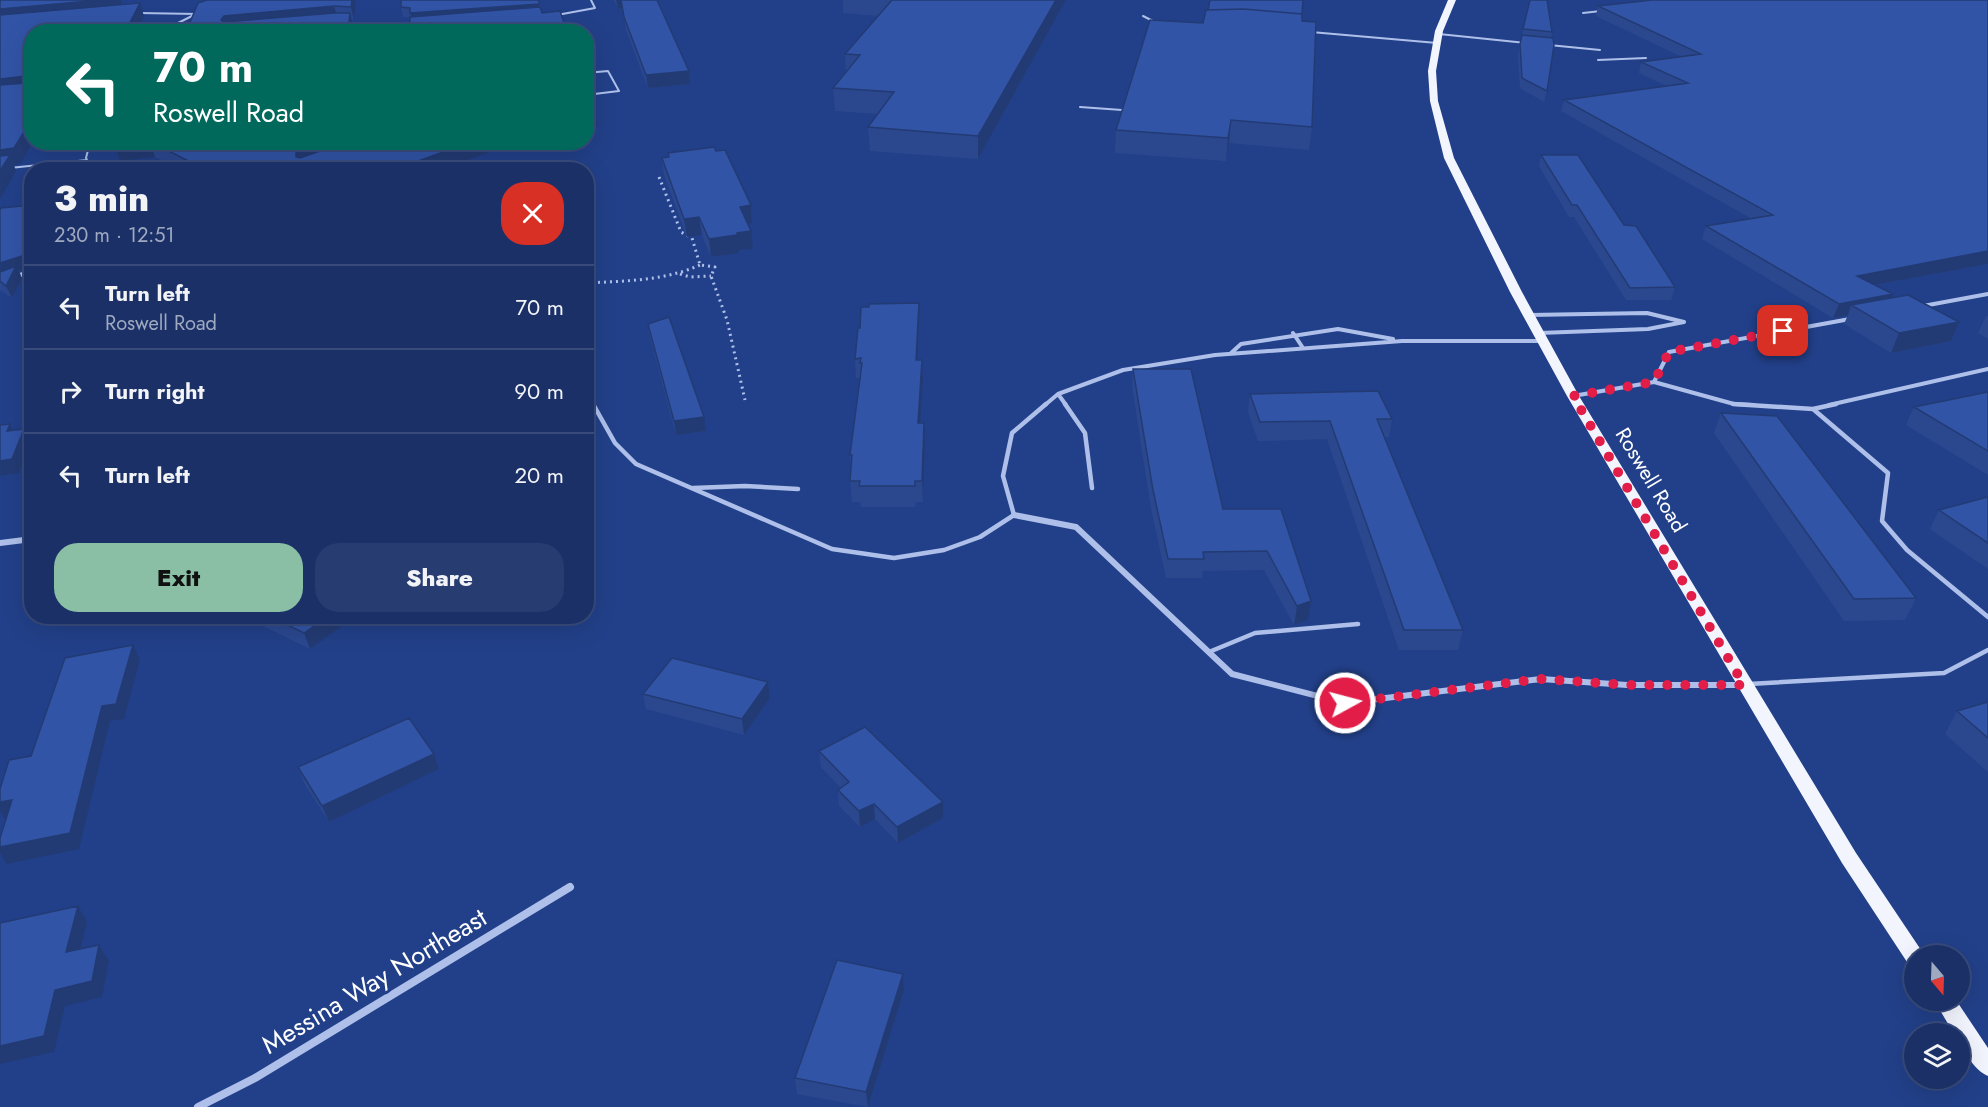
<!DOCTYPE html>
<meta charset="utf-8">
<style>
body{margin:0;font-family:Jost,sans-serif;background:#273c70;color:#f1f3f6;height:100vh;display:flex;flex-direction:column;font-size:22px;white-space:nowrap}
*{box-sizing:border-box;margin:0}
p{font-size:20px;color:#9fa9c0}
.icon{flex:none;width:33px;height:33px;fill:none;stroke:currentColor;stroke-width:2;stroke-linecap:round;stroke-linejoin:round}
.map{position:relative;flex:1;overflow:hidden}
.sheet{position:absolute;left:24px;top:162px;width:570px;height:462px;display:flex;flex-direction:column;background:#1a3067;border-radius:24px;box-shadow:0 6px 24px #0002,0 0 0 2px #384b7b}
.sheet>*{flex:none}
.guide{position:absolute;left:24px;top:24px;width:570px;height:126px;border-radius:24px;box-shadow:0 6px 24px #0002,0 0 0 2px #384b7b;background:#00695c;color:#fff;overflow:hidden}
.needle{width:39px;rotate:161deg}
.fabs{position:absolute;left:1904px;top:945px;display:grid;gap:12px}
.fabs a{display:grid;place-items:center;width:66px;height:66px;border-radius:50%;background:#1a3067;box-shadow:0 6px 24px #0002,0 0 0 2px #384b7b;font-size:30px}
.pin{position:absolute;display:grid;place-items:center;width:51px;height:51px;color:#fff;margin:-26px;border-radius:12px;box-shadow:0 3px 9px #0006}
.me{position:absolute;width:66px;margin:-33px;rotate:83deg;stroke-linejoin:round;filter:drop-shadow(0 0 4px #0008)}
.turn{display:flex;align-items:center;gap:21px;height:126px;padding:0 30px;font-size:27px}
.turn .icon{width:78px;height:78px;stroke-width:2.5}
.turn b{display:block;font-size:42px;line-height:51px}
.round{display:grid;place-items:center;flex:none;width:63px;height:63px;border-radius:24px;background:#273c70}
.overview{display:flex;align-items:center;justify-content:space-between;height:102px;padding:0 30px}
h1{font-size:36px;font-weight:800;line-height:45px}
.action{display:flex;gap:12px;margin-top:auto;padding:12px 30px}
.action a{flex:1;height:69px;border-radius:24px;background:#8abfa5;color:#111;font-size:24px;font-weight:800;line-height:69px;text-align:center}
.action a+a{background:#273c70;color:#f1f3f6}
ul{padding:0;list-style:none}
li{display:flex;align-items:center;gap:18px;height:84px;padding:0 30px;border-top:2px solid #384b7b}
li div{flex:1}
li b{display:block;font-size:22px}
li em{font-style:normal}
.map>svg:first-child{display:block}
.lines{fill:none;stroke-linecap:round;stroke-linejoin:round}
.path{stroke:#aec0ea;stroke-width:3;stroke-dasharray:2 4;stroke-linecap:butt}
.service-far2{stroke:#aec0ea;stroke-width:2}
.service-far1{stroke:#aec0ea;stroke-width:4}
.service{stroke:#aec0ea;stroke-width:4.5}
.minor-far1{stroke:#aec0ea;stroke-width:6}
.minor{stroke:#aec0ea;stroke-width:8}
.primary{fill:#f2f5fe;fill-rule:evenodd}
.wall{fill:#2b488f}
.shaded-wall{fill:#233b74}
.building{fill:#3254a6;stroke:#233b74;stroke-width:1.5}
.route{stroke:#e11d48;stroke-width:10;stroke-dasharray:0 18}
.labels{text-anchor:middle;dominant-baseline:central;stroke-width:6;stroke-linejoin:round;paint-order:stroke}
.street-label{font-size:21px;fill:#fff;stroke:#224089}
.near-street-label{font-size:26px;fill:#fff;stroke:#224089}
</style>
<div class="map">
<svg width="1988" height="1107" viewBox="0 0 1988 1107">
<rect width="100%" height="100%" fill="#224089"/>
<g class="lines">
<path class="path" d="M659 177 681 232 692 238 700 265 715 267 711 276 727 320 745 400
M680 274 690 277 711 276
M586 283C625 281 664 281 700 265"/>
<path class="service-far2" d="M139 13 197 14
M1583 13 1601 11
M557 15 595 8 591 0
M1143 16 1155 22
M347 23 414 27
M169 32 174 25 196 14
M1311 32 1437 43
M1439 34 1526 43
M1549 45 1600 50
M1598 60 1646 58
M586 73 608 71 619 91 586 95
M1080 107 1122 110
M90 142 86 158 91 170
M0 169 87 160"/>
<path class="service-far1" d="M17 276 32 271
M1923 306 1988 294
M1529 315 1647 313 1684 322 1648 329 1539 333
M1293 333 1303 348
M1230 354 1241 344 1338 329 1393 339
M1654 382 1669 352 1850 319
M586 391 594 405
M1058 394 1066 405
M1573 396 1654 382 1734 404 1754 405
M1045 405 1058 394 1123 370 1215 355 1402 341H1540
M1829 405 1988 369"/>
<path class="service" d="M593 404 615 443 636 464 832 549 894 558 944 550 980 537 1014 515 1003 476 1012 433 1046 404
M1065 404 1085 433 1092 488
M1733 404 1813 409 1888 473 1882 521 1907 550 1988 617
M1813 409 1836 404
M693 488 745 486 798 489
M1209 652 1255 633 1358 624
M1749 684 1944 673 1988 650"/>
<path class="minor-far1" d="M1014 515 1076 527 1232 674 1345 703 1541 679 1627 685H1744
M0 543 32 539"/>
<path class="minor" d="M198 1107 255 1078 570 887"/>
<path class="primary" d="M1448 0H1456L1443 31 1436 71 1438 101 1454 158 1522 292 1579 396 1856 853 1921 950 1924 956H1914V964L1907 962 1842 863 1567 396 1510 292 1444 158 1430 101 1428 71 1435 31Z
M1934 1000H1956L1988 1048V1076C1975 1071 1959 1047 1959 1034H1954Z"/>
</g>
<path class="wall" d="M356 0 354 20 352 19 353 26V32H186Z
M539 0 542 13 410 17H403L401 7Z
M614 0H657L690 84 648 88 626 30 622 8H618Z
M843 0H1066L978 159 870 151 868 127 878 114 835 111 833 88 846 73 845 54 878 16 843 13Z
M1530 0 1552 32 1551 38 1547 91 1544 102 1520 88 1518 54Z
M1988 0V264L1875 285 1892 298 1959 322 1951 341 1891 353 1844 324 1848 315 1833 318 1702 239 1706 226 1752 219 1561 111 1564 100 1667 86 1639 73 1641 62 1680 56 1596 16 1598 6Z
M1302 21 1312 127 1309 150 1229 143 1226 161 1115 153 1116 130 1203 23Z
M116 142H504V147L440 170H180L155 157 120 161Z
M668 153 751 205 752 223H748L753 249 739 250V253L711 257 702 235 687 237 664 175 662 158 668 157Z
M1541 155 1624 225 1675 287 1671 300H1626L1574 217H1569L1539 166Z
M32 205V260L27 268 19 271 22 279 12 298 0 290V210Z
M1986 316H1988V339L1978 333Z
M919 322 918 360H922L923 380 920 423 925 444 923 502H916L915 507H861L860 502H852L850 481 851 468 850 455 860 378H856L855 359Z
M648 324 706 431 676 435 650 337Z
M1133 369 1223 509H1281L1308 620 1294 625 1264 570 1203 571 1202 578H1166L1151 508 1132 386Z
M1988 392V475L1906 425 1914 407Z
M1250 394 1392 419 1389 437 1384 438 1463 630 1458 650H1399L1327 439 1258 441 1248 412Z
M1721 413 1916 598 1905 620 1844 621 1714 433Z
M1988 497V569L1930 529 1939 510Z
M256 616H356L310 649 259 624Z
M768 682 770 698 744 735 646 709 643 694Z
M1988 702V772L1945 734 1957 711Z
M819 751 943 818 898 843 875 819 860 827 839 806 838 790 841 788 821 767Z
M434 754 439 769 329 822 304 783 298 767Z
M903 974 904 990 868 1107 797 1094 795 1078Z"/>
<path class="shaded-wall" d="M101 0H121L124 11 0 23V9Z
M352 0H356L354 20 351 7Z
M616 0H621L622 8H618Z
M1056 0H1066L978 159V136Z
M140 3 144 16 137 32H125Z
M539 4 541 13 413 23 410 13Z
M334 6 338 19 226 32 221 20 224 16Z
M350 13 353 26V32H348Z
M689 71 690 84 648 88 646 75Z
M26 76 32 91 0 94V79Z
M595 111 598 126 586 127V112Z
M32 119V142H33L21 163 14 165 16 171 0 199V150Z
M1231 120 1229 143 1226 161 1228 138Z
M145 142H150L155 157 120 161 115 146Z
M325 142H372L301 167 296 157V152Z
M471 142H504V147L440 170H393Z
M751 205 752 223 742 224 740 207Z
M699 217 702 235 687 237 684 219Z
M751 231 753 249 739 250V253L711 257 709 239 737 233Z
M32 237V260L27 268 19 271 22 279 12 298 6 286 0 278V263Z
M1988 251V264L1852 289 1857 276Z
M1893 294 1888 308 1851 305 1848 315 1833 318 1839 304Z
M919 303V322L917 380 916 360Z
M1959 322 1951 341 1891 353 1899 333Z
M922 360 923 380 919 444 918 423Z
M704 417 706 431 676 435 674 421Z
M924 423 925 444 923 502 922 481Z
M10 424 16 438 7 431Z
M24 429 30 443 19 473 0 476V461Z
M1311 601 1308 620 1294 625 1297 606Z
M329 616H356L310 649 304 633Z
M133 645 140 660 124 719 110 721 79 849 7 864 0 853V847L102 706Z
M768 682 770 698 744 735 742 719Z
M434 754 439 769 329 822 322 806Z
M12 800 21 816 5 819 0 811V802Z
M943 802V818L898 843 897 827Z
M874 804 875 819 860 827 859 811Z
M78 906 87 922 76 968 66 952Z
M99 945 109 961 102 997 65 1006 54 1052 0 1064V1046Z
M903 974 904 990 868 1107 866 1092Z"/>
<path class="building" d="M0 0H101L0 9Z
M207 0H352L351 7 334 6 224 16 221 20 224 22 335 13H350L348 32H186L198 3Z
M401 0H539V4L410 13V8L401 7Z
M621 0H657L689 71 646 75 624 17Z
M892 0H1056L978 136 868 127 894 92 833 88 860 55 845 54Z
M1210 0H1303L1302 14 1244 9 1208 10Z
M1530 0H1547L1552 32 1523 29Z
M1652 0H1988V251L1857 276 1893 294 1839 304 1706 226 1773 215 1564 100 1688 83 1641 62 1701 54 1598 6Z
M140 3 125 32H32V119L14 148 0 150V85L26 83 30 80 26 76 0 79V15Z
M540 7 542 13 560 11 567 32H410V17Z
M1244 9 1302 14V21L1316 22 1312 127 1231 120 1228 138 1116 130 1150 20 1203 23 1206 10Z
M1522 35 1553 38 1554 45 1547 91 1522 78 1520 44Z
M586 86 595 111 586 112Z
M116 142H145L115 146Z
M151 142H325L296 152V157L300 158 346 142H471L393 170H206Z
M714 147 716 151 725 150 751 205 740 207 751 231 737 233V235L709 239 699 217 684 219 662 158 669 157 668 153Z
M10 155 0 171V156Z
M1541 155H1578L1624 225 1636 226 1675 287 1630 288 1577 205H1572Z
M32 205V237L22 256 0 263V210L1 208Z
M16 266 6 286 0 281V272Z
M1908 295 1959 322 1899 333 1851 305Z
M919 303 916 360H922L918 423H924L922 481H915V486H859L860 481H850L852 455H850L862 363H860L861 358 855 359 858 328H860L861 307H869V304Z
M669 317 704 417 674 421 648 324Z
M1133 369H1191L1223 509H1281L1311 601 1297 606 1267 551 1203 552 1204 559H1168L1153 490Z
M1378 391 1392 419H1377L1463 630H1404L1330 421 1260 422 1250 394Z
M1988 392V451L1914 407Z
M1721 413 1777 416 1916 598 1854 599Z
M10 424 7 431 24 429 12 459 0 461V425Z
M1988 497V543L1939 510Z
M269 616H329L304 633Z
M133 645 116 704 102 706 70 833 0 847V838L12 800 0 802V789L9 760 31 756 65 658Z
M672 658 768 682 742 719 643 694Z
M1988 702V738L1957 711Z
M409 718 434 754 322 806 298 767Z
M865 727 943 802 897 827 874 804 859 811 838 790 849 782 819 751Z
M78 906 66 952 99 945 92 981 55 990 44 1036 0 1046V923Z
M837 960 903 974 866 1092 795 1078Z"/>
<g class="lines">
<path class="route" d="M1345 703 1540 679 1627 685H1744L1573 396 1654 382 1669 352 1783 331"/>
</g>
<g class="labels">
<g class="street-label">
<text transform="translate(1651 480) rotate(59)">Roswell Road</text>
</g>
<g class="near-street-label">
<text transform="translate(374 981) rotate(-31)">Messina Way Northeast</text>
</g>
</g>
</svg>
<div class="fabs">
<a><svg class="needle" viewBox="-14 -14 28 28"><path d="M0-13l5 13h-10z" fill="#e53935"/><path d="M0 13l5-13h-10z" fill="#9fa9c0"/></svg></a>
<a><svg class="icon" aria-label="layers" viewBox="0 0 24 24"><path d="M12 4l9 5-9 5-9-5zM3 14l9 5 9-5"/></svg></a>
</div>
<div class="pin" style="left:1783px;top:331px;background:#d93025"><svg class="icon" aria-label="arrive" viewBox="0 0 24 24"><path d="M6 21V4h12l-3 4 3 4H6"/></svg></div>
<svg class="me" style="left:1345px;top:703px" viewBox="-20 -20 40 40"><circle r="17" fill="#e11d48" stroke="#fff" stroke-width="3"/><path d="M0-11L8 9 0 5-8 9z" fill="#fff"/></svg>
<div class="guide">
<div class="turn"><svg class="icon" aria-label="left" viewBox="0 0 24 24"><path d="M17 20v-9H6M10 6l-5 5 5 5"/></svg><div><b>70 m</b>Roswell Road</div></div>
</div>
<section class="sheet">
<div class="overview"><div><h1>3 min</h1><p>230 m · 12:51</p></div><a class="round" style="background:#d93025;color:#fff"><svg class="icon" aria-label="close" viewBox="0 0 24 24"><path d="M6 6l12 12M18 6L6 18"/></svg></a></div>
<ul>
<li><svg class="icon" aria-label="left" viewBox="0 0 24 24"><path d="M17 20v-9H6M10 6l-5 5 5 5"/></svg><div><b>Turn left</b><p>Roswell Road</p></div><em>70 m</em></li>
<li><svg class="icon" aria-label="right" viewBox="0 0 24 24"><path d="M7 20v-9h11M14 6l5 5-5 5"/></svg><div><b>Turn right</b></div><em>90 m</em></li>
<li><svg class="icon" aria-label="left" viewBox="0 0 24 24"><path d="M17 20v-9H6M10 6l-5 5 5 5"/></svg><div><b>Turn left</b></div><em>20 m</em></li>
</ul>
<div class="action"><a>Exit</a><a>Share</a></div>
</section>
</div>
